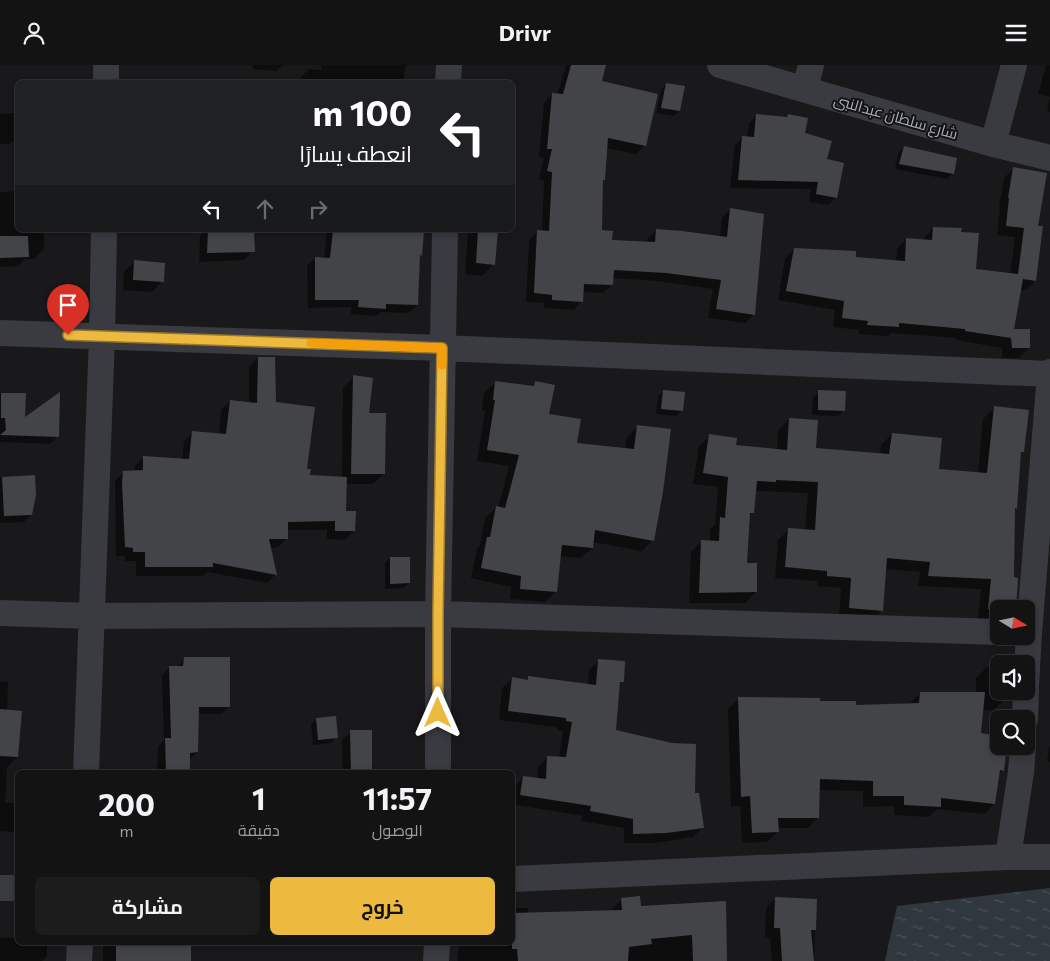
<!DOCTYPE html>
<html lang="ar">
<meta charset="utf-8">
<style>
body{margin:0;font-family:Commissioner,Cairo,sans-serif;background:#1c1c1d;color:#f1f3f6;direction:rtl;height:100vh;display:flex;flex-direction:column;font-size:19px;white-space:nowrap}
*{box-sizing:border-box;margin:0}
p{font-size:16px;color:#9d9ea0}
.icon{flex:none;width:28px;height:28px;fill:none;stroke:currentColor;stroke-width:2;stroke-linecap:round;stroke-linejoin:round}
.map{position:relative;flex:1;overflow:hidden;direction:ltr}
.drawer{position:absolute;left:15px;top:705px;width:500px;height:175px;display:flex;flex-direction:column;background:#131314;border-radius:8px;box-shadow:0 2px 8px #0003,0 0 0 1px #323234;direction:rtl}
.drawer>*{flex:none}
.guide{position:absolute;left:15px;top:15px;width:500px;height:152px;border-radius:8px;box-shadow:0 2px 8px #0003,0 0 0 1px #323234;direction:rtl;background:#202124;color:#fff;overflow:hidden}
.needle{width:32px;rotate:100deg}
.buttons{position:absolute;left:990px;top:535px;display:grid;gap:10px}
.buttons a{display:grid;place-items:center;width:45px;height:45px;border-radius:8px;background:#131314;box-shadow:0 2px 8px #0003,0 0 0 1px #323234;font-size:25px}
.pin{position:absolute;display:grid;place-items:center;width:42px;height:42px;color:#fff;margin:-51px -21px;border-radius:50% 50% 50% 0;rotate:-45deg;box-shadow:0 0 5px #0007}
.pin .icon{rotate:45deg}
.me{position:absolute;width:55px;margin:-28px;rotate:0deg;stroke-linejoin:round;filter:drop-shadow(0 0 4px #0008)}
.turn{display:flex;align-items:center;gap:18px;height:105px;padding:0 20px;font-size:22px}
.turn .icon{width:65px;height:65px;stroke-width:2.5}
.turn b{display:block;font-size:35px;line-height:42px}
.lanes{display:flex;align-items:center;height:48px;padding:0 20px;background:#0003;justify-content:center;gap:25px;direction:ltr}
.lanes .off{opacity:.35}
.eta{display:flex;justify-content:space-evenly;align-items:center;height:85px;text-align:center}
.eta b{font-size:30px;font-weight:700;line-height:35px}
.primary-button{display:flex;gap:10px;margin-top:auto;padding:10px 20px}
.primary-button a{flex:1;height:58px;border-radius:8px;background:#eeb93f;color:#111;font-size:20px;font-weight:700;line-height:58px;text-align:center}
.primary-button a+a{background:#1c1c1d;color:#f1f3f6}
header{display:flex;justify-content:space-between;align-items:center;height:65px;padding:0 20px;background:#131314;font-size:22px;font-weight:700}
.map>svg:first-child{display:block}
.water{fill:url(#water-ripples)}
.shadow{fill:#0007}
.building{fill:#434448}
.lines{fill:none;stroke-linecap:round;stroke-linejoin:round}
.minor{stroke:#3a3b40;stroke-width:26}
.route-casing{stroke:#9b7829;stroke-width:12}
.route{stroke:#eeb93f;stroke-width:9}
.slow{stroke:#f59e0b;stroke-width:9}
.labels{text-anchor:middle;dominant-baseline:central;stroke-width:4;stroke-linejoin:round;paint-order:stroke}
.street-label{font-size:15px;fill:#acb0ba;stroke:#141416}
</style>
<header><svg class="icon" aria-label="menu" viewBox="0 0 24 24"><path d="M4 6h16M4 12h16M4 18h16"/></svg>Drivr<svg class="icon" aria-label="person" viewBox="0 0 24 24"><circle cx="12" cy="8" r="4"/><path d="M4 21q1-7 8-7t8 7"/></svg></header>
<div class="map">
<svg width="1050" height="896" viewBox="0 0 1050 896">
<defs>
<pattern id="water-ripples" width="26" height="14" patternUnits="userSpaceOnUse" patternTransform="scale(1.25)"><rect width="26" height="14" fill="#2f383f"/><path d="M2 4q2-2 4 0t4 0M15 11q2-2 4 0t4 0" fill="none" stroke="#4a5259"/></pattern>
</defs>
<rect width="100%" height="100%" fill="#19191b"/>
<path class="water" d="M1050 823V896H885L897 841Z"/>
<path class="shadow" d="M253 0H283L276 6 253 4Z
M321 0H408L405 2 403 18H301V12L309 4 321 5Z
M566 0H603L601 17 645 80 636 89 606 83 604 115 602 117 601 166 610 176 647 178V174L656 165 720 172 722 153 730 144 754 249 745 258 708 253 713 224 657 216 612 213V220L603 228 583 227 582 236 574 245 544 243V238L526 237 529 175 538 166 542 167 544 115 539 114 544 93 539 92 544 38 552 29 557 30Z
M1046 0H1050V47L1047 46 1050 32 1038 29Z
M666 19 679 46 674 51 656 48 661 25Z
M15 48 16 73 10 79H0V49Z
M757 50 785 53 788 50 826 95 836 132 828 140 809 137 811 124 730 123 735 80 743 72H747L749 58Z
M904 82 953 108 947 114 895 104 898 88Z
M1013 104 1036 162 1035 216 1026 225H1020L1012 265 1029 283 1019 293H1002V283L956 275V273L891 268 888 271 858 269 859 265 833 262 835 245 778 235 785 194 794 184 854 193 896 197 897 184 906 174 924 175V173L933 163 959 168 975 205 1010 209 1015 172 997 170 1000 143 999 142 1004 113Z
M18 126V165H39L40 167 44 168V184L34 194H25L18 201 0 202V127Z
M206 165H253V186L244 195 199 197 200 171Z
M327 165H422L421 190 419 192 417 240 409 248 381 247 376 251 351 249V242L308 243 307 201 315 193 324 194Z
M471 165H497L494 199 482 211 465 209 468 168Z
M135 196 162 216 152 227 123 225 124 207Z
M258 293 275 338 309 412 342 413 343 322 354 312 368 350 384 409 373 419H345L344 447 354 466 345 475 327 474V465H287V473L278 482 270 483 275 510 267 518 207 507 203 511H136V496H125V491H116L115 416 124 407H135V401L144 392 182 395 184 376 193 367 219 370 221 345 230 336 249 338V302Z
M536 317 547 350 576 380 625 385 627 372 638 361 653 475 642 486 593 477 592 483 581 493 560 491 556 526 545 537 510 534 511 522 471 513 477 484 480 480 485 453 496 443H498L509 401 477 396 485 346 482 345 484 328 495 318 531 322Z
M663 326 682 345 676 351 656 349 658 331Z
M819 327 844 345 838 351 812 350 813 332Z
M0 328 25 330 23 354 57 372 50 379 0 377Z
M994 343 1023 387 1020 390 1016 443 1014 445 999 544V562L977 560 981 524 918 521 920 507 885 504 882 545 871 556 839 553 841 523 817 521V516L775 513 778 475 789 464 805 465 808 428 755 426 753 447 748 452 746 499 756 527 745 538H689L691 487 702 476 710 477V464L715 460 718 422 693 419 699 381 710 371 734 381 777 385 778 365 789 354 815 384 880 389 881 380 892 369 938 406 978 408 983 354Z
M34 411 31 450 24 457 0 458V413Z
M390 493 409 518 403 523 385 524V498Z
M184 594 229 641 222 649H197V687L190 694 189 708H157L158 681 164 676 162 610 170 602H177Z
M599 595 622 616 619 620 614 666 694 730 703 762 693 772 655 778H624V763L581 756 582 751 512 739 514 722 524 712 537 714 538 702 548 692 559 693 563 666 557 665V662L499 655 502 623 512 614 526 616 529 613 588 620 589 605Z
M987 602H999V626H1005V634L994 645H982L979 669 999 681 1002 705 998 710 994 739 984 749 937 744 929 752 894 750V741L863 742V726L818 725V752L808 763H778V767L767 777 742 778 740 741 731 742 728 644 738 634 819 638 855 641 910 638 920 628H976V613Z
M0 617H8L7 646 17 692 7 702 5 738H18V767L0 766Z
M317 654 337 672 331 678 313 680 311 659Z
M351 667 371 708H343L342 675Z
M1050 678V697H1047Z
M776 833 816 835 814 896H772L770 873 765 872 766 843Z
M622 834 640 843 725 837 726 896H458L459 878H512V843H528V849L612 846V844Z
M0 873H18V878H47V891L42 896H0Z
M103 878H190V896H103Z"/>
<path class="building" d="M571 0H606L602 16 658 29 646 81 608 73 605 115H603L602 165 613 166 612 175 655 177 656 164 682 166 727 172 730 143 764 149 755 250 716 244 721 215 666 208 614 205 613 220 584 219 583 237 552 235V230L534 228 537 165 549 166 552 107 547 106 552 84H547L552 28 563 29Z
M666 18 685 21 680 46 661 43Z
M756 49 787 52 788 49 808 53 805 68 832 76 827 94 844 98 837 133 816 129 818 117 738 115 742 71 754 72Z
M904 81 957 93 954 109 899 99Z
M1013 102 1047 108 1038 161H1043L1036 216 1023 214 1014 264H1030V283H1012L1011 273 965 266V264L899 258V262L867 260 868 256 842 253 844 236 786 226 794 183 856 186V192L905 196 906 173 932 175 933 162 962 163 961 167 979 168 976 204 1018 209 1024 163 1006 161 1009 133H1008Z
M208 165H254L255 187 207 188Z
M333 165H424L422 191 420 190 418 240 386 239V244L358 242 359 235H315V192L330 193Z
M478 165H498L495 200 476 198Z
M0 171H28L29 192 0 193Z
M134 195 165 198 164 217 133 215Z
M258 292H275L276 337 315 342 307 404H311L310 410 347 412 346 446H356L355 466H335V456L288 457V474H269L277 510 213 498V502H145V487H133V483L125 482 122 418 123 406 143 405V391L189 394 192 366 226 369 230 335 257 338Z
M353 310 373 313 369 348H386L385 409H351Z
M495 316 534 321 535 316 555 320 549 349 581 354 577 378 634 384 637 360 671 364 663 427 654 476 595 465 593 483 562 480 557 527 520 524 521 511 481 503 487 472H490L496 441 505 443 519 390 487 385 495 335H493Z
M663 325 685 327 683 346 661 344Z
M818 325 846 326 845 346 818 345Z
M60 327 59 372 0 370 6 365 5 353H1V328H26L25 352Z
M994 341 1029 345 1024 387H1021L1017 444 1015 443 1014 512 1018 513 1016 544H988L991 514 928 511 930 497 887 493 883 546 849 543 851 513 827 511V506L785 502 788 463 815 465 818 417 776 415V417L757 416 754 448H750L747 498H757V527L699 528 701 475 719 476 720 452 725 453 728 412 703 408 709 369 737 373 736 380 787 385 789 353 818 355 816 383 889 389 892 368 942 373 939 404 987 408Z
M35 410 36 430 32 450 4 451 2 412Z
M390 492H410V518L390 519Z
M184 592H230V642H199L198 687 190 688V708H166L165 673H171L169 601H183Z
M598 594 625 596 624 617H620L616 665 672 678 696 679 695 728H699L704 763 666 768 633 769V754L590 746 591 741 520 730 523 711 546 714 547 691 566 692 572 657 566 656V653L508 646 512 612 528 615V611L596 620Z
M920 627H985L981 668 999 671V681H1007L1004 706 1000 705 995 739 941 733V742L904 740V731H873V716L820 714 819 753H778L779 767 752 768 750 731 741 732 738 632 820 633V636H856V640L919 638Z
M0 644 22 646 18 692 0 691Z
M336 651 338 673 318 675 316 653Z
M350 665H372V708H351Z
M640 831 641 841 726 836 727 896H693L692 870 651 874 652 879 629 882 628 896H518L517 884H512V848L622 845 621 833Z
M775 832 817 834 816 865H811L814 896H782L780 863H774Z
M116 878H191V896H116Z"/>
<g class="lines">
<path class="minor" d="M720 0 993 79 1014 0
M106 18V0
M448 18 449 0
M805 24 811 0
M993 79 1050 93
M0 268 442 283 1050 309V307
M0 548 91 551 438 549 999 567
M1026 621 1029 568 1050 309
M1025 654 1026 626
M86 708 102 271 104 165
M438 708V549L445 165
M1008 792 1021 707 1023 681
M512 814 1008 792H1050
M0 823H18
M79 896 80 878
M436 896 437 878"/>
</g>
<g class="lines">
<defs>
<path id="route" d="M68 270 442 283 438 549V648"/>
</defs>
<use href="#route" class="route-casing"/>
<use href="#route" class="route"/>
<path class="slow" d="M311 278 442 283V300"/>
</g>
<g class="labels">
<g class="street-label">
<text transform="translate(896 51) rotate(16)">شارع سلطان عبدالنبى</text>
</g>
</g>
</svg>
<div class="buttons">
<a><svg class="needle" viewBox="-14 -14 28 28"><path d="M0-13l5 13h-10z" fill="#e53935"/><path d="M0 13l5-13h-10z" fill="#9d9ea0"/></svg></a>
<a><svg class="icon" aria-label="sound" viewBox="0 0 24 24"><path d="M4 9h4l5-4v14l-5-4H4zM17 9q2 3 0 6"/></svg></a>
<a><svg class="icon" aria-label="search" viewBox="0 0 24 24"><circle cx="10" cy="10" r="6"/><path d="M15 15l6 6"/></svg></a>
</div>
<div class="pin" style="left:68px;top:270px;background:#d93025"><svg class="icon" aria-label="arrive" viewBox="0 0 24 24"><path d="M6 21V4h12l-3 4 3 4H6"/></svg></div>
<svg class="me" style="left:438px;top:648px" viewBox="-20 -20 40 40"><path d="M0-17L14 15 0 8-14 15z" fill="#eeb93f" stroke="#fff" stroke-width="4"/></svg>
<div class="guide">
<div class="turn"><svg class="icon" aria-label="left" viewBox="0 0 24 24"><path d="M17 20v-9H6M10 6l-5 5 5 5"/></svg><div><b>100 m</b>انعطف يسارًا</div></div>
<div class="lanes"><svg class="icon" aria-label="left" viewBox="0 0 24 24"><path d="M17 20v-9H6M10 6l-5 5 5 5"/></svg><svg class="icon off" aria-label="ahead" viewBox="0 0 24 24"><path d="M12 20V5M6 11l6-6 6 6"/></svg><svg class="icon off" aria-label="right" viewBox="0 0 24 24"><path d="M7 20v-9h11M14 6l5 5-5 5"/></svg></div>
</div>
<section class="drawer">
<div class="eta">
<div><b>11:57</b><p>الوصول</p></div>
<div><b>1</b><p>دقيقة</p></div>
<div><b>200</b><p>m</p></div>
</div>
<div class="primary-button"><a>خروج</a><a>مشاركة</a></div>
</section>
</div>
